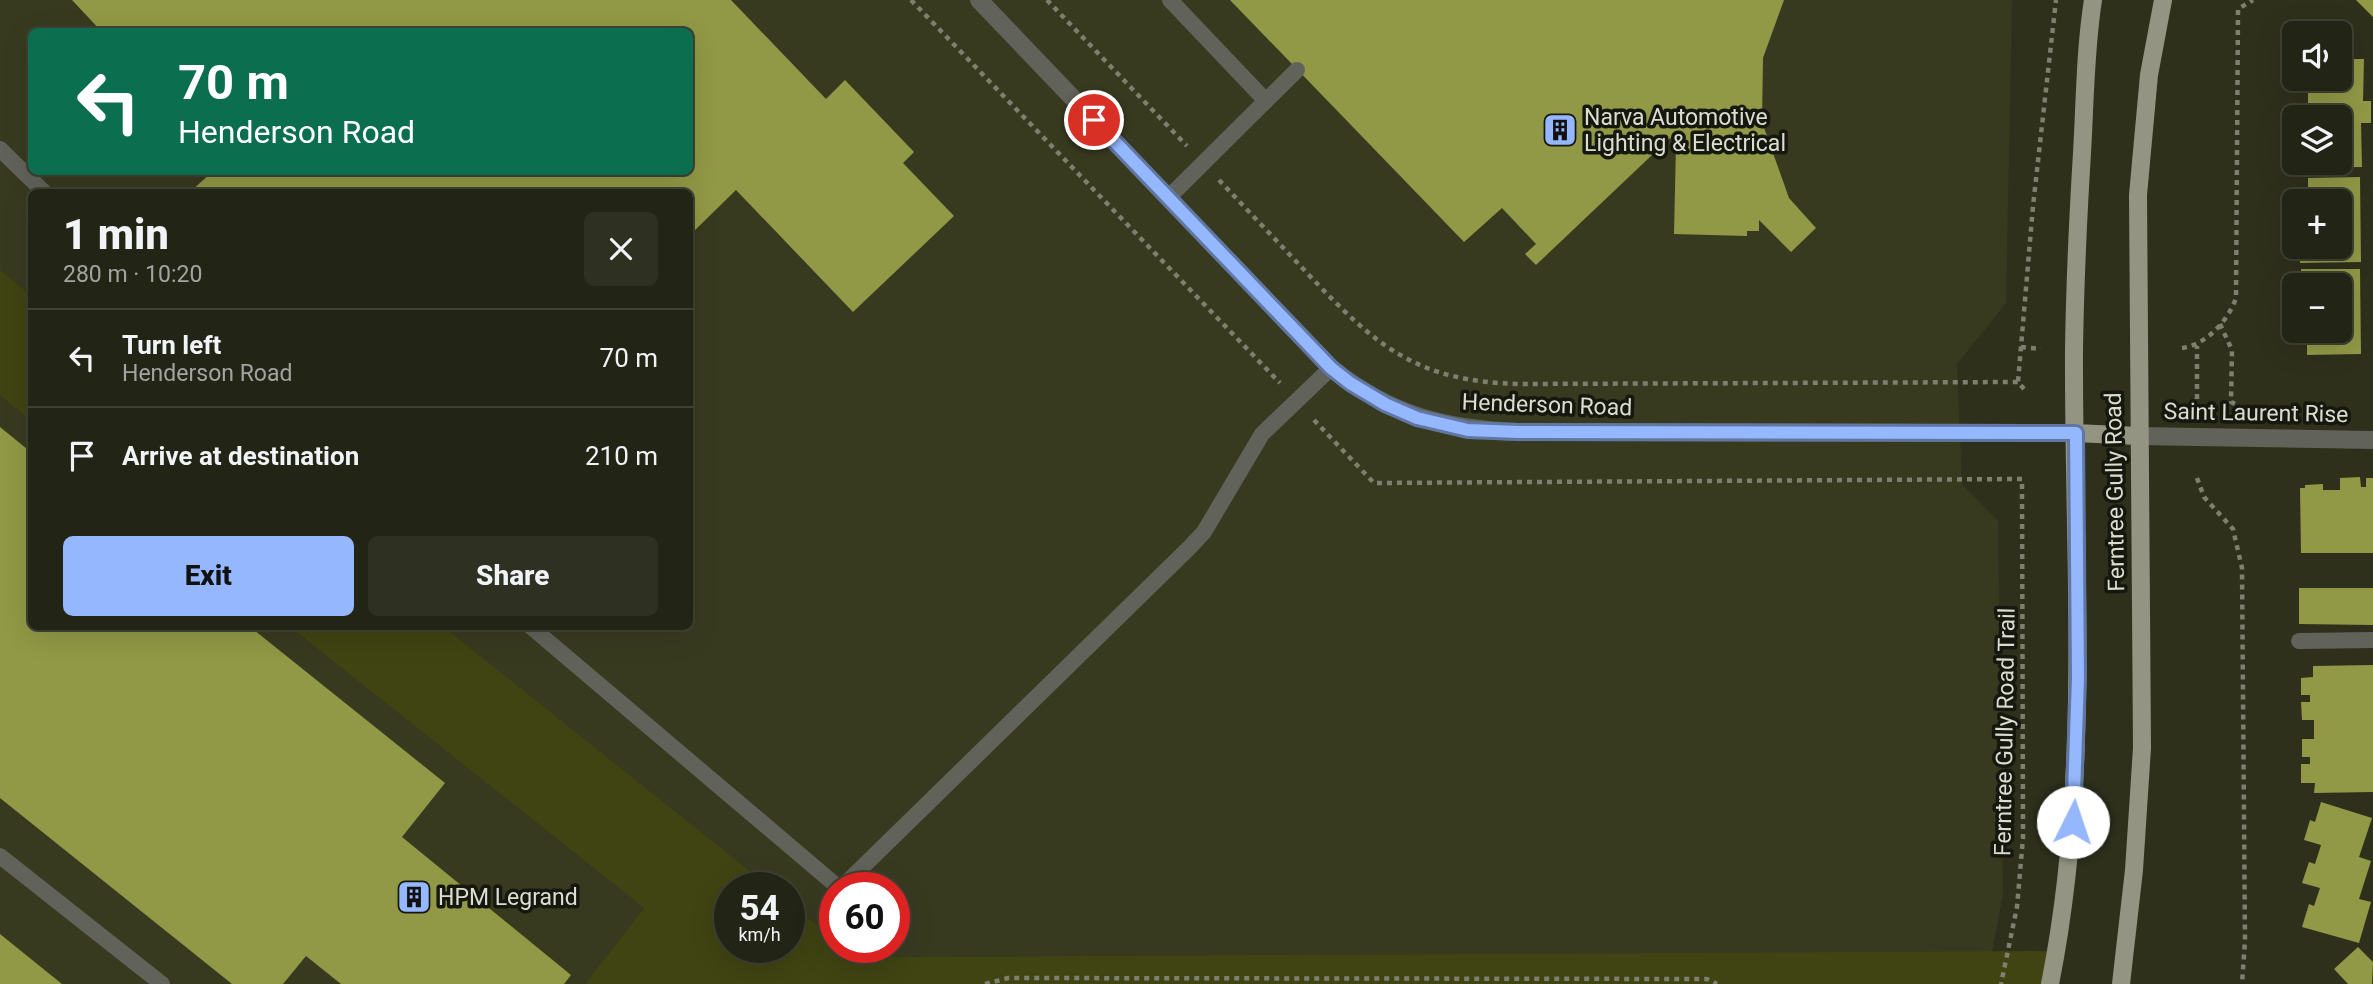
<!DOCTYPE html>
<meta charset="utf-8">
<style>
body{margin:0;font-family:Roboto,sans-serif;background:#2e3022;color:#f1f3f6;height:100vh;display:flex;flex-direction:column;font-size:26px;white-space:nowrap}
*{box-sizing:border-box;margin:0}
p{font-size:23px;color:#a2a4a0}
.icon{flex:none;width:38px;height:38px;fill:none;stroke:currentColor;stroke-width:2;stroke-linecap:round;stroke-linejoin:round}
.map{position:relative;flex:1;overflow:hidden}
.panel{position:absolute;left:28px;top:189px;width:665px;height:441px;display:flex;flex-direction:column;background:#222415;border-radius:10px;box-shadow:0 7px 28px #0002,0 0 0 2px #3f4134}
.panel>*{flex:none}
.banner{position:absolute;left:28px;top:28px;width:665px;height:147px;border-radius:10px;box-shadow:0 7px 28px #0002,0 0 0 2px #3f4134;background:#0b6e4f;color:#fff;overflow:hidden}
.fabs{position:absolute;left:2282px;top:21px;display:grid;gap:14px}
.fabs a{display:grid;place-items:center;width:70px;height:70px;border-radius:10px;background:#222415;box-shadow:0 7px 28px #0002,0 0 0 2px #3f4134;font-size:35px}
.speed{position:absolute;left:714px;top:872px;display:flex;gap:14px;font-size:35px;font-weight:700;text-align:center}
.speed>*{display:grid;place-content:center;width:91px;height:91px;border-radius:50%;background:#222415;box-shadow:0 7px 28px #0002,0 0 0 2px #3f4134;line-height:1}
.speed small{font-size:18px;font-weight:400}
.speed .limit{border:10px solid #d22;background:#fff;color:#111}
.pin{position:absolute;display:grid;place-items:center;width:60px;height:60px;color:#fff;margin:-30px;border:4px solid #fff;border-radius:50%;box-shadow:0 2px 7px #0007}
.me{position:absolute;width:77px;margin:-38px;rotate:4deg;stroke-linejoin:round;filter:drop-shadow(0 0 5px #0008)}
.turn{display:flex;align-items:center;gap:24px;height:147px;padding:0 35px;font-size:32px}
.turn .icon{width:91px;height:91px;stroke-width:2.5}
.turn b{display:block;font-size:49px;line-height:60px}
.round{display:grid;place-items:center;flex:none;width:74px;height:74px;border-radius:10px;background:#2e3022}
.summary{display:flex;align-items:center;justify-content:space-between;height:119px;padding:0 35px}
h1{font-size:42px;font-weight:800;line-height:52px}
.primary-button{display:flex;gap:14px;margin-top:auto;padding:14px 35px}
.primary-button a{flex:1;height:80px;border-radius:10px;background:#94b7fd;color:#111;font-size:28px;font-weight:800;line-height:80px;text-align:center}
.primary-button a+a{background:#2e3022;color:#f1f3f6}
ul{padding:0;list-style:none}
li{display:flex;align-items:center;gap:21px;height:98px;padding:0 35px;border-top:2px solid #3f4134}
li div{flex:1}
li b{display:block;font-size:26px}
li em{font-style:normal}
.map>svg:first-child{display:block}
.built{fill:#383a20;fill-rule:evenodd}
.green{fill:#404412}
.building{fill:#919946}
.lines{fill:none;stroke-linecap:round;stroke-linejoin:round}
.path{stroke:#7d7f6f;stroke-width:4.5;stroke-dasharray:5 5;stroke-linecap:butt}
.service{stroke:#616259;stroke-width:16}
.minor{stroke:#616259;stroke-width:18}
.primary{stroke:#939582;stroke-width:18}
.route-casing{stroke:#6077a4;stroke-width:18}
.route{stroke:#94b7fd;stroke-width:12}
.labels{text-anchor:middle;dominant-baseline:central;stroke-width:7;stroke-linejoin:round;paint-order:stroke}
.poi-label{font-size:23px;fill:#dbddd1;stroke:#16170e;text-anchor:start}
.street-label{font-size:23px;fill:#dbddd1;stroke:#16170e}
</style>
<div class="map">
<svg width="2373" height="984" viewBox="0 0 2373 984">
<rect width="100%" height="100%" fill="#2e301c"/>
<path class="built" d="M0 0H2012L2006 303 1957 364 1962 484 1998 521 2003 894 1992 952 858 957 845 947H894V887H835V939L789 903V887H770L444 627 690 626V192H32L31 295 0 270ZM32 32H690V172H32Z
M0 395 31 421 32 626 290 627 644 908 585 984H0Z"/>
<path class="green" d="M0 270 31 295V421L0 395Z
M290 627H444L770 887H730V947H789V903L835 939V947H845L858 957 2057 951 2050 984H585L644 908Z"/>
<path class="building" d="M72 0H731L826 99 845 80 914 152 903 163 954 216 853 312 736 190 690 235V192H190L212 172H690V32H102Z
M1230 0H1784L1763 58 1762 122 1789 198 1816 228 1791 252 1759 220V231H1747V236L1674 234 1676 145 1670 138 1536 265 1525 254 1536 244 1502 208 1464 242Z
M2356 0H2373V17Z
M2340 59H2364L2363 101H2371V123H2361L2362 167 2301 168V163H2340V117H2303V105H2308V85H2325V79H2340Z
M2360 177 2361 262 2300 263 2299 247H2340V201H2301V198H2308V178Z
M2301 269H2360L2361 354 2307 355V331H2340V285H2301Z
M0 427 32 453V626H249L445 783 402 837 571 975 564 984H341L306 956 283 984H232L0 798Z
M2360 477 2361 487H2366V478H2373V553H2301L2300 488H2305V485L2323 484V490H2340V478Z
M2299 588H2373V625L2299 624Z
M2373 665V792L2314 793 2315 783H2301V764H2310V757H2302V739H2314V720H2302L2301 702H2310V695H2301V678L2313 677V666Z
M2321 802 2372 818 2359 857 2371 861 2359 899 2371 902 2359 943 2302 927 2309 904 2314 906 2320 888 2302 883 2309 862 2315 864 2321 845 2304 840 2310 820 2315 822Z
M0 934 62 984H0Z
M2358 947 2373 962 2372 984H2348L2334 969Z"/>
<g class="lines">
<path class="path" d="M911 0 1280 383
M1047 0 1187 146
M1219 180C1248 211 1278 242 1307 273 1376 346 1416 382 1521 384L2018 382
M2220 324 2232 350 2231 402 2246 409
M2021 347 2041 349
M2182 348C2206 345 2228 321 2236 298L2238 9 2253 0
M2024 389 2018 382 2033 206 2056 0
M2197 399V346
M1314 420 1374 483 2022 479 2023 838 2017 907 2001 984
M2197 478 2204 497 2233 529 2242 568 2245 941 2242 984
M985 984 1008 978 1707 979 1717 984"/>
<path class="service" d="M1170 0 1266 101
M0 149 44 192
M1169 197 1297 70
M530 626 838 887
M2299 641 2373 640
M0 856 162 984
M842 887 1189 548 1204 532 1262 434 1331 368"/>
<path class="minor" d="M979 0 1331 368C1389 415 1445 429 1518 432L2076 433
M2138 436 2373 440"/>
<path class="primary" d="M2076 433 2138 436
M2050 984C2092 774 2073 562 2074 349 2075 284 2078 218 2082 153 2085 103 2085 50 2093 0
M2121 984 2134 870 2142 748 2138 195 2149 75 2163 0"/>
</g>
<g class="lines">
<defs>
<path id="route" d="M1094 120 1331 368 1350 383 1385 404 1417 418 1468 430 1518 432 2076 433 2078 678 2073 822"/>
</defs>
<use href="#route" class="route-casing"/>
<use href="#route" class="route"/>
</g>
<defs>
<symbol id="building-square" viewBox="-11 -11 22 22"><rect x="-9" y="-9" width="18" height="18" rx="4" fill="#94b7fd" stroke="#16170e"/><path d="M-4-6H4V6H1V3H-1V6H-4ZM-2.5-4.3h1.7v1.8h-1.7ZM.8-4.3h1.7v1.8H.8ZM-2.5-1h1.7V.8h-1.7ZM.8-1h1.7V.8H.8Z" fill="#111"/></symbol>
</defs>
<g fill-rule="evenodd">
<use href="#building-square" x="1541" y="111" width="38" height="38"/>
<use href="#building-square" x="395" y="878" width="38" height="38"/>
</g>
<g class="labels">
<g class="poi-label">
<text x="1584" y="117">Narva Automotive<tspan x="1584" dy="26">Lighting &amp; Electrical</tspan></text>
<text x="438" y="897">HPM Legrand</text>
</g>
<g class="street-label">
<text transform="translate(1547 405) rotate(2)">Henderson Road</text>
<text transform="translate(2256 413) rotate(1)">Saint Laurent Rise</text>
<text transform="translate(2115 492) rotate(-91)">Ferntree Gully Road</text>
<text transform="translate(2005 732) rotate(-89)">Ferntree Gully Road Trail</text>
</g>
</g>
</svg>
<div class="fabs">
<a><svg class="icon" aria-label="sound" viewBox="0 0 24 24"><path d="M4 9h4l5-4v14l-5-4H4zM17 9q2 3 0 6"/></svg></a>
<a><svg class="icon" aria-label="layers" viewBox="0 0 24 24"><path d="M12 4l9 5-9 5-9-5zM3 14l9 5 9-5"/></svg></a>
<a>+</a>
<a>−</a>
</div>
<div class="speed"><div>54<small>km/h</small></div><div class="limit">60</div></div>
<div class="pin" style="left:1094px;top:120px;background:#d93025"><svg class="icon" aria-label="arrive" viewBox="0 0 24 24"><path d="M6 21V4h12l-3 4 3 4H6"/></svg></div>
<svg class="me" style="left:2073px;top:822px" viewBox="-20 -20 40 40"><circle r="19" fill="#fff"/><path d="M0-13L10 11 0 6-10 11z" fill="#94b7fd"/></svg>
<div class="banner">
<div class="turn"><svg class="icon" aria-label="left" viewBox="0 0 24 24"><path d="M17 20v-9H6M10 6l-5 5 5 5"/></svg><div><b>70 m</b>Henderson Road</div></div>
</div>
<section class="panel">
<div class="summary"><div><h1>1 min</h1><p>280 m · 10:20</p></div><a class="round"><svg class="icon" aria-label="close" viewBox="0 0 24 24"><path d="M6 6l12 12M18 6L6 18"/></svg></a></div>
<ul>
<li><svg class="icon" aria-label="left" viewBox="0 0 24 24"><path d="M17 20v-9H6M10 6l-5 5 5 5"/></svg><div><b>Turn left</b><p>Henderson Road</p></div><em>70 m</em></li>
<li><svg class="icon" aria-label="arrive" viewBox="0 0 24 24"><path d="M6 21V4h12l-3 4 3 4H6"/></svg><div><b>Arrive at destination</b></div><em>210 m</em></li>
</ul>
<div class="primary-button"><a>Exit</a><a>Share</a></div>
</section>
</div>
